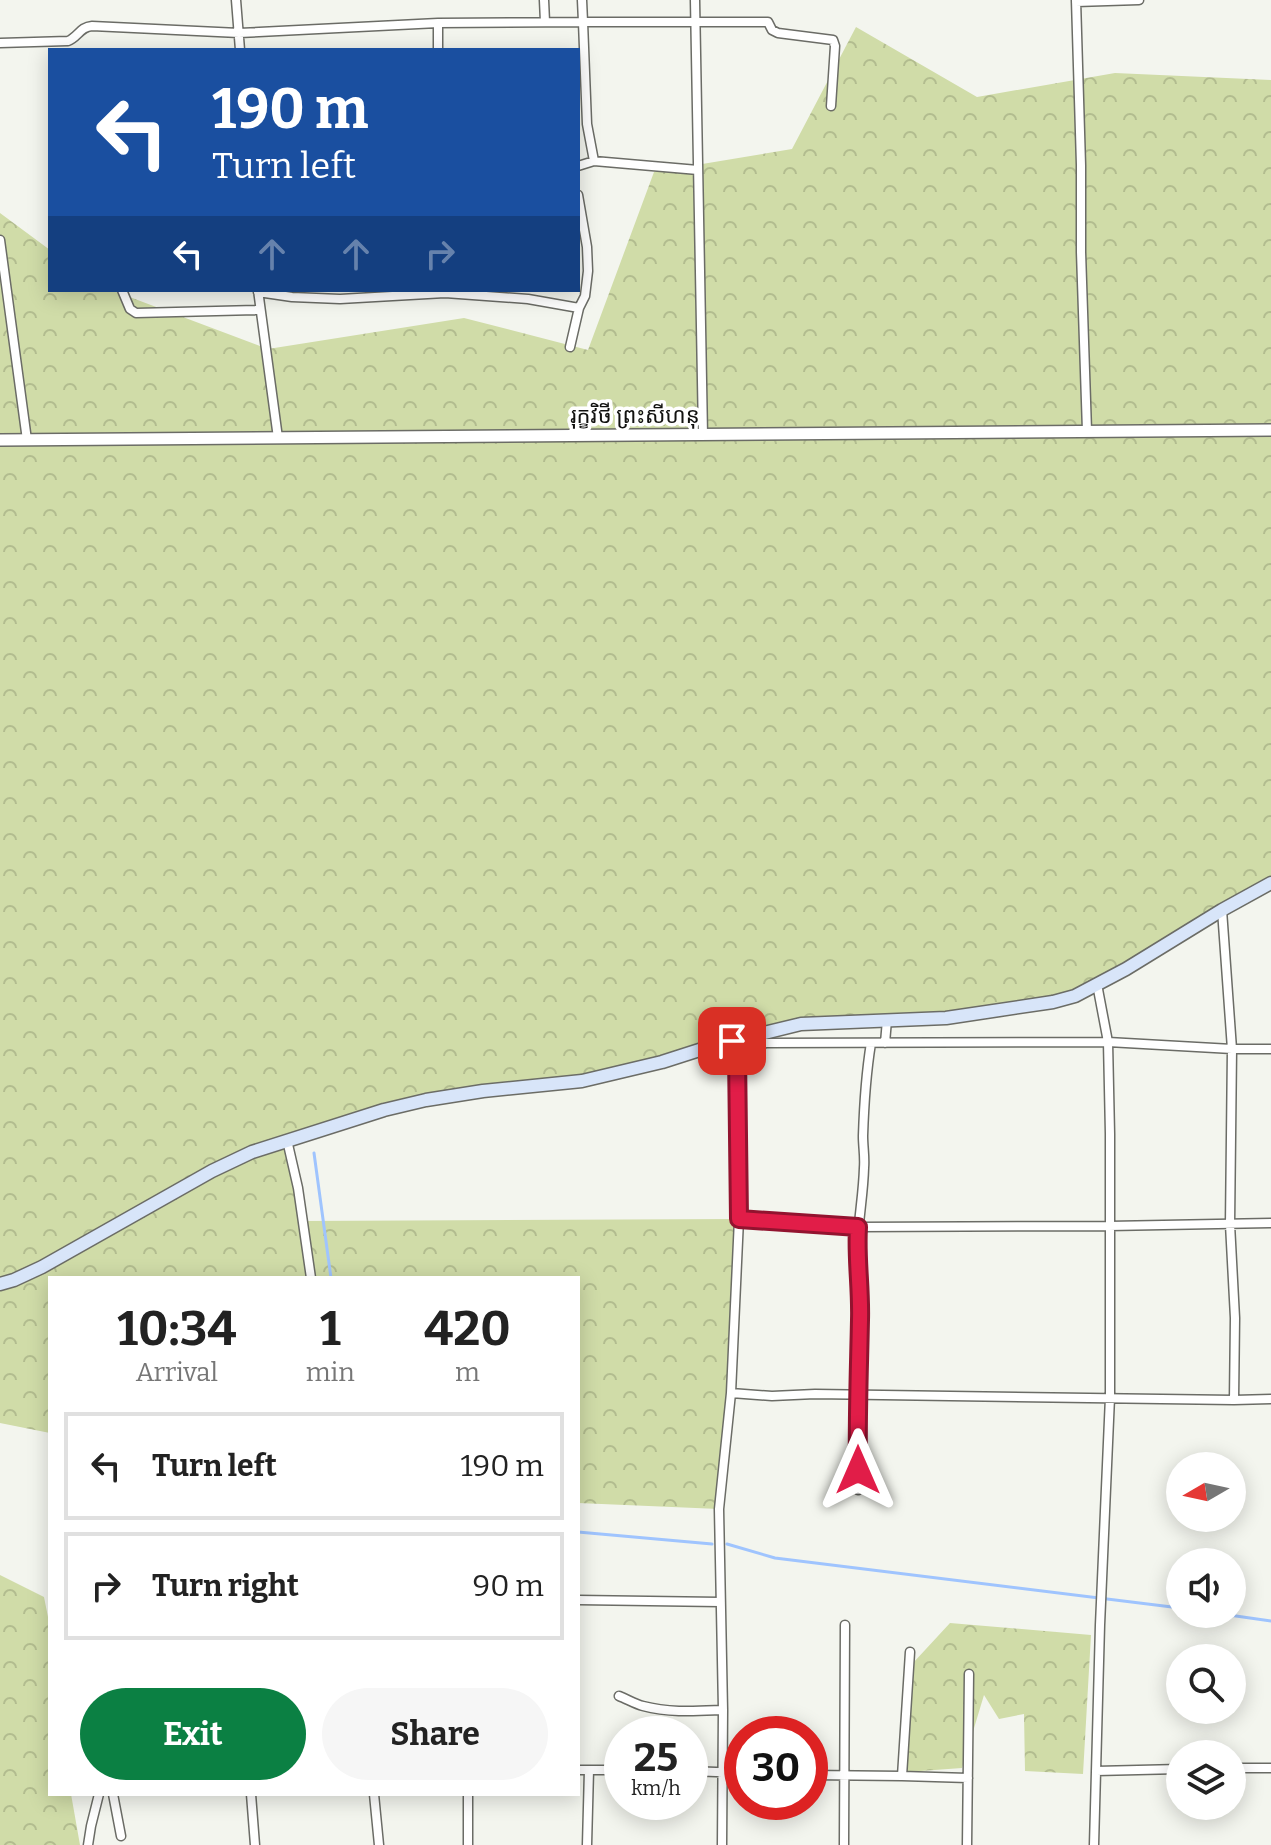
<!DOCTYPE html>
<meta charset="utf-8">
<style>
body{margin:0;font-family:Bitter,"Noto Sans Khmer",serif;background:#f6f6f6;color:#222;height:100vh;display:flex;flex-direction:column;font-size:30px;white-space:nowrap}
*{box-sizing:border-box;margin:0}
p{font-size:26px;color:#767676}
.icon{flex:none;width:44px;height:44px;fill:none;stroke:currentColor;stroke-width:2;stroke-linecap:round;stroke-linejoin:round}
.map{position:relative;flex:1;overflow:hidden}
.drawer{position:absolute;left:48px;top:1276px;width:532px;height:520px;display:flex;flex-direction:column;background:#fff;border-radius:0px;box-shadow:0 4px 20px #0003}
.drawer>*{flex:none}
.top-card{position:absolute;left:48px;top:48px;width:532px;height:244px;border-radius:0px;box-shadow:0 4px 20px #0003;background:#1a4fa0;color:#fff;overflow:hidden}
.needle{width:52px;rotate:261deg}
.controls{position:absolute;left:1166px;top:1452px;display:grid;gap:16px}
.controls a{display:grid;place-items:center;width:80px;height:80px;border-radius:50%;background:#fff;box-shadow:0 4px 20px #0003;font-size:40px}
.speed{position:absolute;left:604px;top:1716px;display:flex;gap:16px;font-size:40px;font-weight:700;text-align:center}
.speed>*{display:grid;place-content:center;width:104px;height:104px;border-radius:50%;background:#fff;box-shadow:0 4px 20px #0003;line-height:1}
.speed small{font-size:20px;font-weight:400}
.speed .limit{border:12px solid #d22;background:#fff;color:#111}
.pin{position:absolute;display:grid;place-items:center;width:68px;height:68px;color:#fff;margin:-34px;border-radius:16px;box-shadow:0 4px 12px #0006}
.me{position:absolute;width:88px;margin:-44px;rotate:0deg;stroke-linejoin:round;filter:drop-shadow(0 0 6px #0008)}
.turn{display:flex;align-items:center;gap:28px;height:168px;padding:0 32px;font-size:36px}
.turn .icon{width:104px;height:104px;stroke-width:2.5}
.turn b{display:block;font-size:56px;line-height:68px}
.lanes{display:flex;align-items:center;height:76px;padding:0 32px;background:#0003;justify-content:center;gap:40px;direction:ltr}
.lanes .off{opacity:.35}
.eta{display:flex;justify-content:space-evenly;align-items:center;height:136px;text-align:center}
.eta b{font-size:48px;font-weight:700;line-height:56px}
.cta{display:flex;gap:16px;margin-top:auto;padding:16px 32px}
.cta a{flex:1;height:92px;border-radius:48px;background:#0b8043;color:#fff;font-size:32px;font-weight:700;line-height:92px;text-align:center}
.cta a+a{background:#f6f6f6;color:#222}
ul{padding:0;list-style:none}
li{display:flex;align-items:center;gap:24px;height:108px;margin:0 16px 12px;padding:0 16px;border:4px solid #e0e0e0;border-radius:0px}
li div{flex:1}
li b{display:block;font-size:30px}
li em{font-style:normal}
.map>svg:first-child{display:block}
.forest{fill:url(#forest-crowns)}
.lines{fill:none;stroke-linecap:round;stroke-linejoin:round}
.stream{stroke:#9fc4fe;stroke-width:3}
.minor-casing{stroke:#6b6c66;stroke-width:11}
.tertiary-casing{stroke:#6b6c66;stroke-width:14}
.secondary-casing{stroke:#6b6c66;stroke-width:15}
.minor{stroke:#fff;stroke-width:8}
.tertiary{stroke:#fff;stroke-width:11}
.secondary{stroke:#d8e5f9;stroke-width:12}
.route-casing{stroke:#92132f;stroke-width:20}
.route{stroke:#e11d48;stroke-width:14}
.labels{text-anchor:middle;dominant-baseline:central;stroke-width:7;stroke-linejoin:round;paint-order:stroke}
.street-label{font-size:22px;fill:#11110f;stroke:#fff}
</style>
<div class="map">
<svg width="1271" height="1845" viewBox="0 0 1271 1845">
<defs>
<pattern id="forest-crowns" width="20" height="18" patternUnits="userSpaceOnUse" patternTransform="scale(2)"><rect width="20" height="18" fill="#d0dca8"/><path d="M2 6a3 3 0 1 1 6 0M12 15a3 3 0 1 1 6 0" fill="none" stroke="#b2bc8f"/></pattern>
</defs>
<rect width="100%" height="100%" fill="#f3f5ee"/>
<path class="forest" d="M856 27 977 97 1115 73 1271 80V883L1075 996 946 1018 801 1024 582 1081 483 1091 287 1140 304 1221 739 1219 719 1509 578 1503V1278H50V1433L0 1423V213L50 250V290H111L268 349 464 318 588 350 654 172 792 149Z
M0 1575 44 1597 50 1627V1794H71L80 1845H0Z
M950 1623 1091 1635 1083 1774 1025 1771 1024 1714 999 1719 984 1695 962 1768 907 1772 913 1663Z"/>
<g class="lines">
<path class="stream" d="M314 1153 331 1278
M578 1532 712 1544
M727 1544 775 1558 1180 1608
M1222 1614 1271 1621"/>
<defs>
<path id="minor" d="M236 0 240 50
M544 0 545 22
M582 0 583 22H768L772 30 778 33 833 40 835 46 831 106
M695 0 703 435
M1076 0 1081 165V252L1087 431
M1076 2 1139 0
M438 23V50
M0 43 68 41C78 37 80 27 92 26L239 33 438 23 583 22 587 124 594 161 698 170
M578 166 594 161
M0 240 27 440
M122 290 130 309 136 313 259 310
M258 290 278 438
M258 292 292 297 340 299 445 293V290
M445 293 528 299 579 308
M570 347 579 308 585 296 588 271 587 247 578 195
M1222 910 1232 1049 1230 1224 1235 1318 1234 1400
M885 1043 887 1020
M737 1053 766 1043 1108 1042 1232 1049H1271
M287 1140 298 1188 311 1278
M739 1219 858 1227 1109 1226 1271 1223
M731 1393 772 1396 815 1394 1234 1400 1271 1399
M858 1490 860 1280C853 1241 863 1206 864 1168 865 1157 863 1147 863 1136 864 1105 866 1074 871 1043
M578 1600 720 1602
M619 1696C627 1699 635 1704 643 1706 670 1713 696 1711 723 1710
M1232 1768H1271
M578 1770H622
M690 1771 742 1773
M1096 1771 1180 1769
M810 1775 902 1776 968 1778
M902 1776 910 1652
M113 1794 121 1836
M251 1794 255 1845
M374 1794 379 1845
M468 1794V1845
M88 1845 91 1826 99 1794
M587 1845 589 1770
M722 1845 723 1710 719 1509 731 1393 739 1219 737 1053 732 1041
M844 1845 845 1625
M967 1845 969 1674
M1094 1845 1100 1625 1110 1397V1134L1108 1042 1097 984"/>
<path id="tertiary" d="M0 440 1271 430"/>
<path id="secondary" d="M0 1284 14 1280 42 1267 212 1171 252 1152 384 1110 426 1100 483 1091 582 1081 662 1062 715 1045 801 1024 946 1018 1053 1002 1075 996 1126 969 1222 910 1271 883"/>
</defs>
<use href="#minor" class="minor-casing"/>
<use href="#tertiary" class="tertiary-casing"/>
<use href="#secondary" class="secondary-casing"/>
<use href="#minor" class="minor"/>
<use href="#tertiary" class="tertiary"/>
<use href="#secondary" class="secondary"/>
</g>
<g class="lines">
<defs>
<path id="route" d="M732 1041 737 1053 739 1219 858 1227C856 1258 861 1288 860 1320 859 1370 857 1420 858 1470"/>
</defs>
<use href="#route" class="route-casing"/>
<use href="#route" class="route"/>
</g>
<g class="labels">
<g class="street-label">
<text x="635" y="415">រុក្ខវិថី ព្រះសីហនុ</text>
</g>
</g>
</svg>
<div class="controls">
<a><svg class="needle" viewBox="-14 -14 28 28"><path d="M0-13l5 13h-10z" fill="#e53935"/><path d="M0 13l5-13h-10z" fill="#767676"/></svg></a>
<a><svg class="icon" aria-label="sound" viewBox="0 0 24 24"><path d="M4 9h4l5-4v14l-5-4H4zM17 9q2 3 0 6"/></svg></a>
<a><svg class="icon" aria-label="search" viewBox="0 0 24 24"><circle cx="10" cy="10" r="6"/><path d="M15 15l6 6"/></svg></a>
<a><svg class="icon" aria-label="layers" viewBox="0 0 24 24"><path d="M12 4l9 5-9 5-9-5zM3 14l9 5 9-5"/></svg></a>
</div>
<div class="speed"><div>25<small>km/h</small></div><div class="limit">30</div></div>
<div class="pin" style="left:732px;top:1041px;background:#d93025"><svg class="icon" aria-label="arrive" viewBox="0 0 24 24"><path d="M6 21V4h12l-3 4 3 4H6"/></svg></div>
<svg class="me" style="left:858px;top:1470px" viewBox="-20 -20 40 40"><path d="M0-17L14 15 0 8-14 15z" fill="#e11d48" stroke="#fff" stroke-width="4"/></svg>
<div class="top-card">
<div class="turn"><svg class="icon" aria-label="left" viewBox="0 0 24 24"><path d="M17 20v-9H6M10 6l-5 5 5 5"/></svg><div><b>190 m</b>Turn left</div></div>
<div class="lanes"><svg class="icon" aria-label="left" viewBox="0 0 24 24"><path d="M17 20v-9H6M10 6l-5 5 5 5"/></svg><svg class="icon off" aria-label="ahead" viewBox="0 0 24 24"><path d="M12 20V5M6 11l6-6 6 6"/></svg><svg class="icon off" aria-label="ahead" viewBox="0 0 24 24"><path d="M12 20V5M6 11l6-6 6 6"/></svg><svg class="icon off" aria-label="right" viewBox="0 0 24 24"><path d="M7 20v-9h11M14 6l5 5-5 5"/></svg></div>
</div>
<section class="drawer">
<div class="eta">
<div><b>10:34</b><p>Arrival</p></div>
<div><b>1</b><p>min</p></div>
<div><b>420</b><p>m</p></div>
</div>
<ul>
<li><svg class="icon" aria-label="left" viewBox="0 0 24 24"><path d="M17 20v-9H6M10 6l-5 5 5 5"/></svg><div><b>Turn left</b></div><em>190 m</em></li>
<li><svg class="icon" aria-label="right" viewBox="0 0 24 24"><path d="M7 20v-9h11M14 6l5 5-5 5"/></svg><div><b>Turn right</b></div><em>90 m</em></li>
</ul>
<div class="cta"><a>Exit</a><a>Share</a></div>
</section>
</div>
